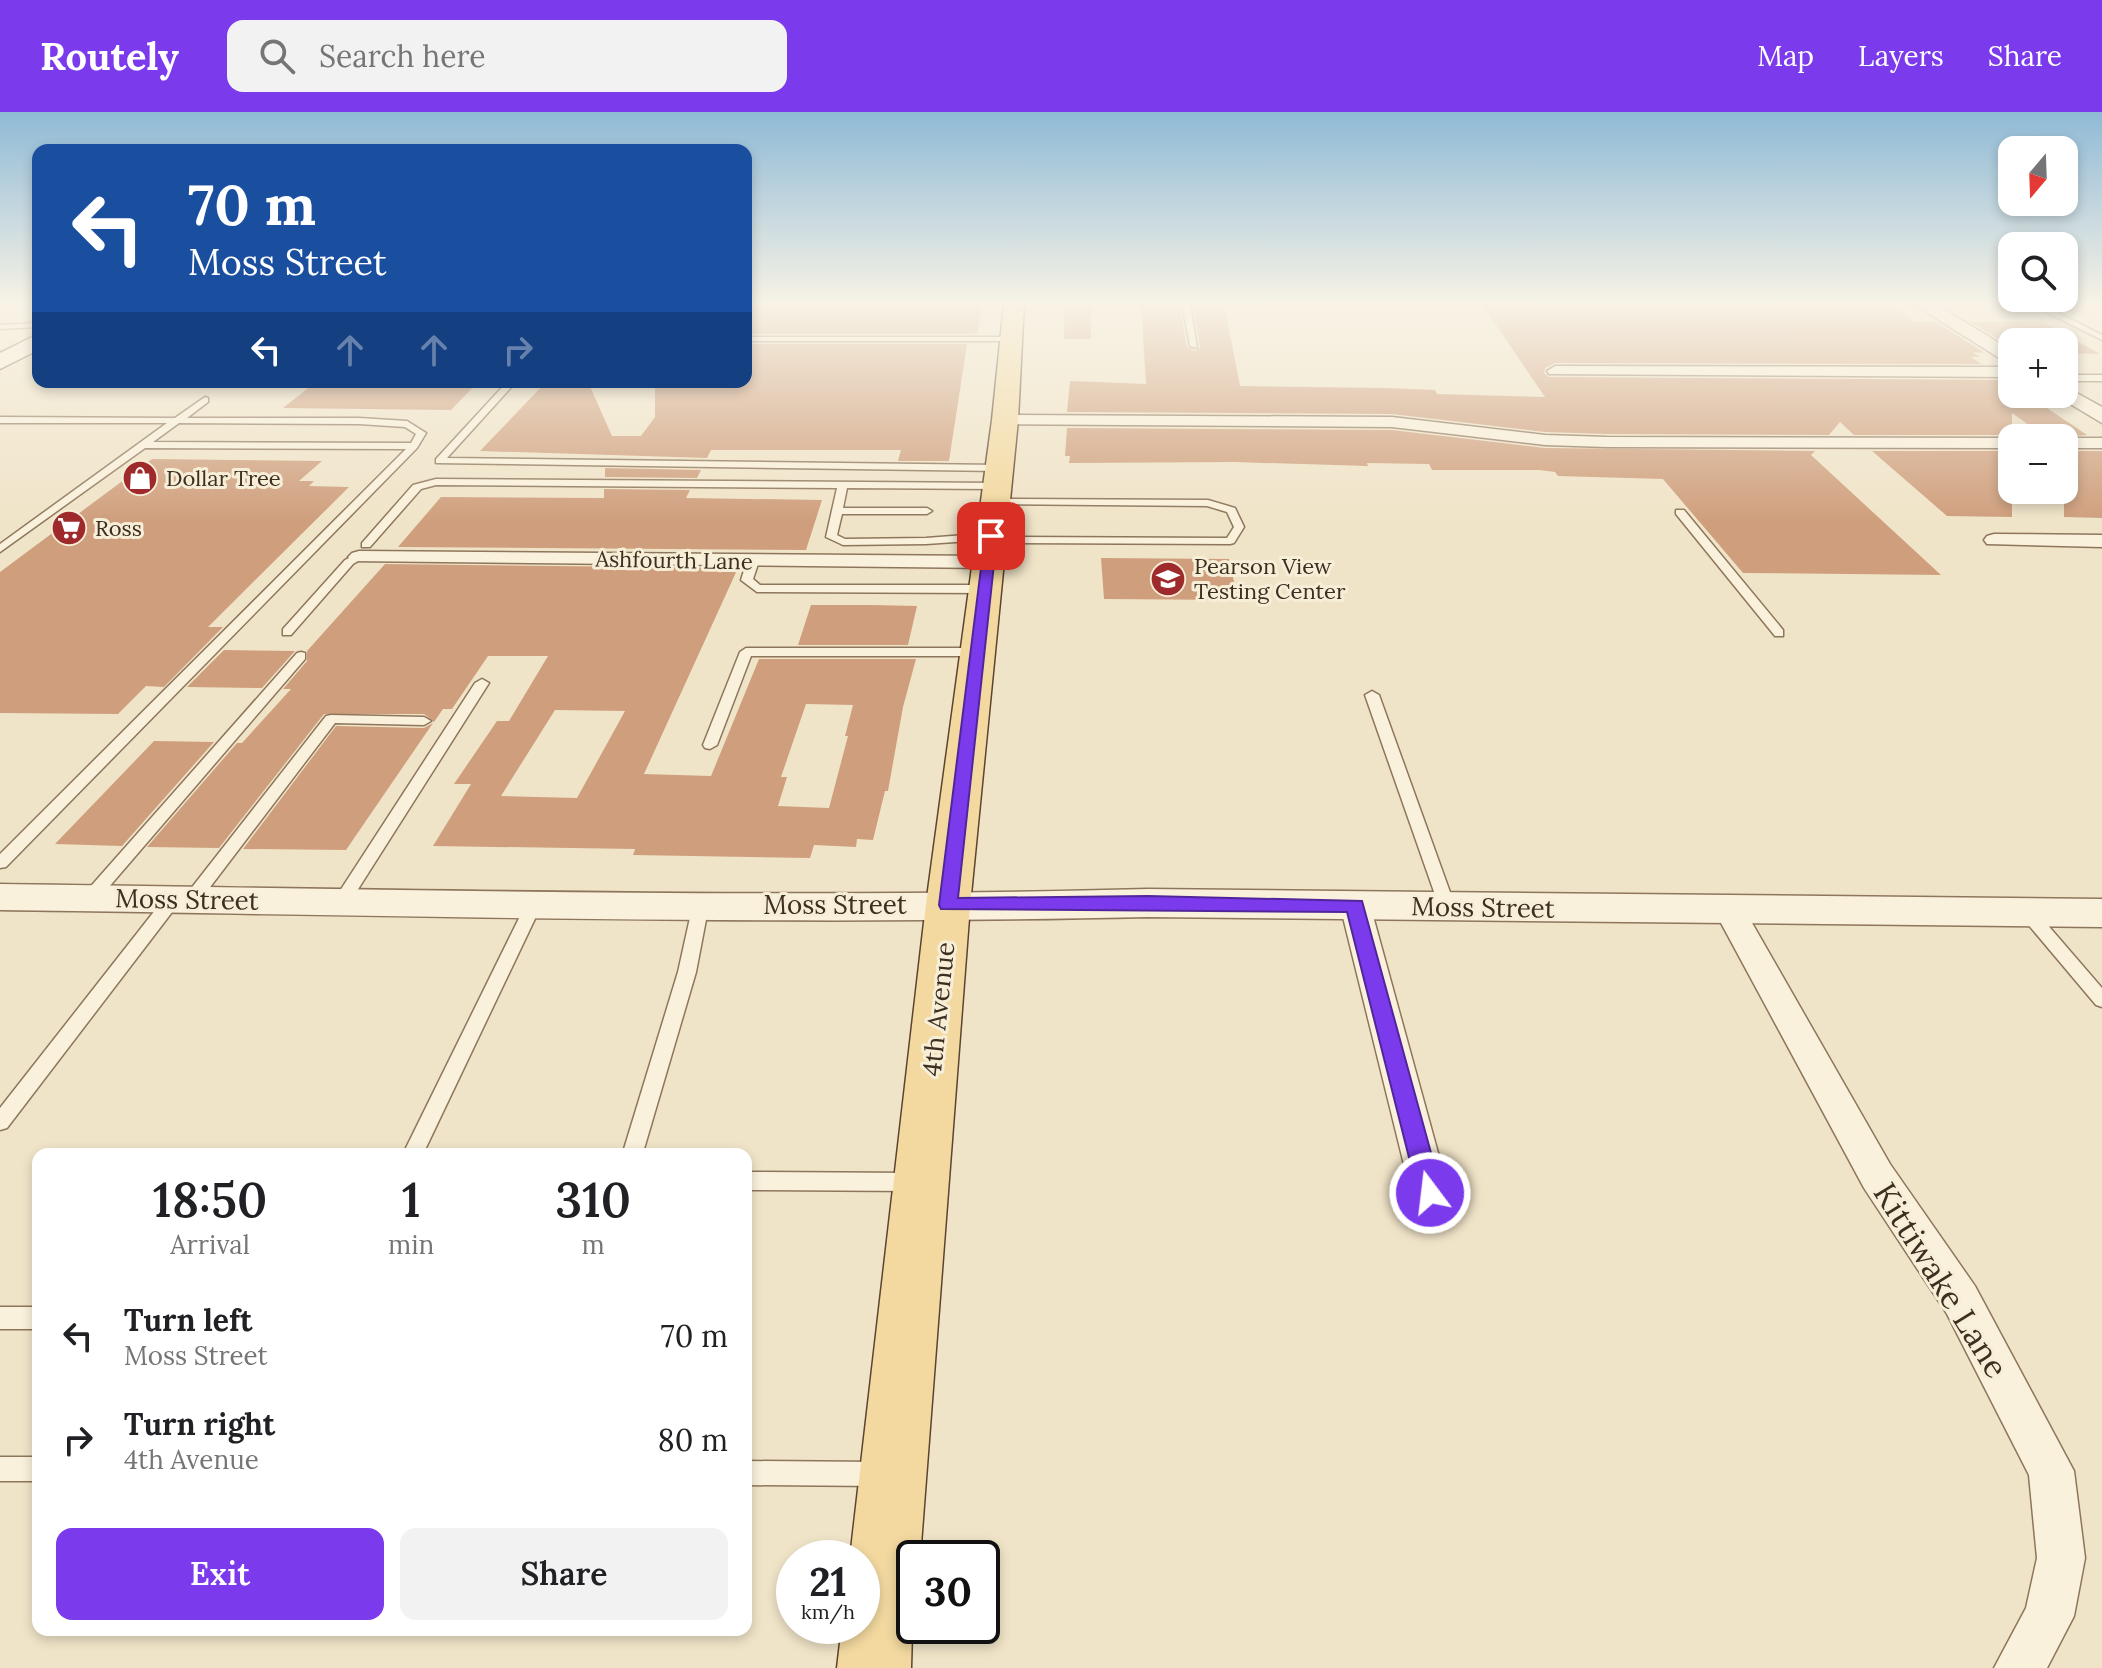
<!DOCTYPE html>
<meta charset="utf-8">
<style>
body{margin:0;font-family:Lora,serif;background:#f2f2f2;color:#202124;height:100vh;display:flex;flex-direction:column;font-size:30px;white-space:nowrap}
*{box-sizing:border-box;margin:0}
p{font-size:26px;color:#757577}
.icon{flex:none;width:44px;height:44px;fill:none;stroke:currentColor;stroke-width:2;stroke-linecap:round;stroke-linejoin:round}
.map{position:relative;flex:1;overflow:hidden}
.panel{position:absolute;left:32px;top:1036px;width:720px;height:488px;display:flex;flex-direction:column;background:#fff;border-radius:16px;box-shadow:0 4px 12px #0003}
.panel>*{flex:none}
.top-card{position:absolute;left:32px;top:32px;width:720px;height:244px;border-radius:16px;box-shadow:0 4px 12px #0003;background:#1a4fa0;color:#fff;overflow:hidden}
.needle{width:52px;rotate:199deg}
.fabs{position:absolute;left:1998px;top:24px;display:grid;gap:16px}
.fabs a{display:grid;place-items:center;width:80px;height:80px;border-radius:16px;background:#fff;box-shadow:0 4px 12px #0003;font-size:40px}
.speed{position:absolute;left:776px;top:1428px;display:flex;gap:16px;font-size:40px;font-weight:700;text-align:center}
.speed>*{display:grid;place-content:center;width:104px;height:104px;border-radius:50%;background:#fff;box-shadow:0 4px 12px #0003;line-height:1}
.speed small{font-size:20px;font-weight:400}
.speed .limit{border:4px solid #111;border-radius:12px;background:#fff;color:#111}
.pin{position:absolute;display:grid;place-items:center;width:68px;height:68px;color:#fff;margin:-34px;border-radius:16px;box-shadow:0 4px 12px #0006}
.me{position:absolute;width:88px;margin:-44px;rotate:345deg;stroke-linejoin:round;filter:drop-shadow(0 0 6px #0008)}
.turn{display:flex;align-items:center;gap:28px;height:168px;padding:0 24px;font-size:36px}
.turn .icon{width:104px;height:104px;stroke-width:2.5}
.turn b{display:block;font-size:56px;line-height:68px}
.lanes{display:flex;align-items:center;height:76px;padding:0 24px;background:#0003;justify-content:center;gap:40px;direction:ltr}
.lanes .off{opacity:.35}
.eta{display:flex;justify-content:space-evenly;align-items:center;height:136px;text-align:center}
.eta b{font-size:48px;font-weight:600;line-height:56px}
.button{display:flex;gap:16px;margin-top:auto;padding:16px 24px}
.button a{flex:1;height:92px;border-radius:16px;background:#7c3aed;color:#fff;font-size:32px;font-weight:600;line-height:92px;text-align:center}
.button a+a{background:#f2f2f2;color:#202124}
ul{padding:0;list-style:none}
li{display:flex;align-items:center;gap:24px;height:104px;padding:0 24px}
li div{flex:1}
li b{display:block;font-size:30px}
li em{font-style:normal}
header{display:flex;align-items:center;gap:48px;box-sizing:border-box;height:112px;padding:0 40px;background:#7c3aed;color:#fff}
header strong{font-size:38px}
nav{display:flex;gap:44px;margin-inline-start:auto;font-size:28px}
.search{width:560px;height:72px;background:#f2f2f2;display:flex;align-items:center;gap:20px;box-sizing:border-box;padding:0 28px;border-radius:16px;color:#757577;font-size:30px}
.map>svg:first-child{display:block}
.building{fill:#cf9f7d;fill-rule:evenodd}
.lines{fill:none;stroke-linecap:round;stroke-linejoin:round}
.service-casing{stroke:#8d765c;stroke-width:3}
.minor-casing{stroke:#8d765c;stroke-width:3}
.tertiary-casing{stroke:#8d765c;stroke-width:3}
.secondary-casing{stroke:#6f573f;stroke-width:3}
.primary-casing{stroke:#5b4430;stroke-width:3}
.service{fill:#faf1dc;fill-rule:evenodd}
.minor{fill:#faf1dc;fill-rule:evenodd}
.tertiary{fill:#faf1dc;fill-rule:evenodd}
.secondary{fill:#faf1dc;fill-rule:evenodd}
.primary{fill:#f3d9a0;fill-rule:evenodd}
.route{fill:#7c3aed;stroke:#51269a;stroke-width:2}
.labels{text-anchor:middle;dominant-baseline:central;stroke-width:6;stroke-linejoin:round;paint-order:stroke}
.far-poi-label{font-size:22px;fill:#3d2e20;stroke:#f7eed8;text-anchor:start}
.far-street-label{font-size:22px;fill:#3d2e20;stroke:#f7eed8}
.street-label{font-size:26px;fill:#3d2e20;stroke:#f7eed8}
.near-street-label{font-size:32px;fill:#3d2e20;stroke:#f7eed8}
</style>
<header>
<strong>Routely</strong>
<div class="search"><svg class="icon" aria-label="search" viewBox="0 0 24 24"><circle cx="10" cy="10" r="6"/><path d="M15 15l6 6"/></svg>Search here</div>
<nav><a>Map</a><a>Layers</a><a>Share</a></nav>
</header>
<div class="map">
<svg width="2102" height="1556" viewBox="0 0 2102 1556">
<rect width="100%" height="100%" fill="#f0e4c8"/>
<path class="building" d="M746 191H982L978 221 968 222H746Z
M1065 191H1091V227H1064Z
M1141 191H1179L1187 235 1196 239 1200 236 1193 191H1224L1240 274 1386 276 1435 278 1437 282 1545 285 1481 191 1888 192 1915 210H1936L1985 241 1973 240 1980 245H1971L1981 252 1555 251 1545 256 1544 261 1549 265 2005 268 2012 273V282H2026L2087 323 2047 326 2012 301V323H1854L1840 310 1829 323 1607 322 1545 320 1392 302 1067 300 1070 269 1146 272Z
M1970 210H2044L2100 242 2064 241V230H2012V235Z
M746 232H967L949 349H898L901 338H711L707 346 480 339 546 270H588L612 324H641L655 305V270H746Z
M316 270H478L451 298 283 296Z
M1067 316 1392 318 1545 336 1815 339 1811 343 1941 463 1743 461 1663 367 1558 364 1555 360 1539 358H1432L1429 352 1367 351 1368 354 1234 350 1069 351 1070 344H1065Z
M1872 339H2012V405L1947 404Z
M2064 339H2102V406L2064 405Z
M152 347 322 349 299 369H314L309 374 349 375 208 515H223L164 575 146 574 118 602 0 601V460Z
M605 356 701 358 697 366 605 365Z
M604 377 690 378 686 386 822 388 806 438 398 435 441 385 604 386Z
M1101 446 1229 447 1238 488 1104 487Z
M385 452 738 456 644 662 711 664 759 547H916L903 595 888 679H885L873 728 857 727 856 735 814 733 810 746 633 743 635 737 433 734 471 672H454L497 609H509L548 544H488L452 597H443L434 610 424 602H324L219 736 147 735 237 631H242L291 577H283L307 549V539ZM806 592 853 593 845 624H848L829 696 778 694 787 665H781ZM555 598 625 599 577 686 501 684Z
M811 493H872L917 494 908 533H798Z
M224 538 295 539 262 576 187 575Z
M433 611 346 738 243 737 336 614 424 616Z
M154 629 214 630 122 734 55 732Z"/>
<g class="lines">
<defs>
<path id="service" d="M1182 191H1190L1197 236 1190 234Z
M2028 191H2039L2102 223V228Z
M38 211V215L0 217V213Z
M746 225H1011L1015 227 1011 229H746Z
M2064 263H2102V269H2064Z
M507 270H516L447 346 999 353 1004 356 999 359 436 351V347Z
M205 285 208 286V290L187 306H359L407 309 426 321 417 336 6 755 0 756V742L406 337 145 336 0 440V432L167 311H0V305L175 306ZM179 311 359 312 405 315 416 322 411 331 153 330Z
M436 367 997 371 1002 374 997 377 847 376 843 396H927L932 399 927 402H842L837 423 845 427 926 426 991 421 996 425 1227 426 1234 415 1227 400 1207 394 991 392V388L995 387 1208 388 1235 396 1244 415 1234 431 1230 432 990 431 985 428 926 432 843 433 826 425 837 376 436 373 421 377 370 435H362V431L413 373Z
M1676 398H1684L1783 518V524H1775L1676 402Z
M355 443 365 445 353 452 291 523H283V517L345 448Z
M753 446 759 449 753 467 760 473H986L992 477 986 481 757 480 741 468 747 449Z
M746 536H978L984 540 978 544H751L717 633 710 637 705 636 703 633 740 540Z
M301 540 305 541V547L96 790H84L82 786 84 782 297 541Z
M482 567 489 571 348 793H336L334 789 336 785 475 571Z
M1372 579 1379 583 1455 794 1453 798H1441L1439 794 1365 583Z
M331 603 424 605 431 609 424 613 335 611 198 791H186L184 787 186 783 326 604Z
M173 781 179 783 181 787 179 791 7 1016 0 1018V996L167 783Z
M534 786 542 792 423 1042H403L526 792Z
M701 786 709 792 696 860 644 1037 641 1042H627L624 1037 678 860 693 792Z
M2027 794 2033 796 2102 876V895L2096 893 2021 804 2019 800Z
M746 1060 915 1061 922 1064 925 1070 922 1076 915 1079 746 1078Z
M0 1195H38V1217H0Z
M0 1345H38V1369H0Z
M746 1349 879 1350 888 1353 891 1362 888 1371 879 1374 746 1373Z"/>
<path id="minor" d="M1555 254 2012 255V265L1549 262 1547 259Z
M1005 303 1392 305 1545 323 1607 325 2014 326 2012 336 1607 335 1545 333 1392 315 999 312 996 308 999 304Z
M2062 326H2102V336H2064Z
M1994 422 2102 423V435L1987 432 1984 428 1987 424Z
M359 439 989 444 1000 450 989 456 352 449 348 445 352 441Z
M1355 782 1366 785 1370 793 1449 1081 1443 1093 1430 1098 1417 1093 1411 1081 1340 793 1344 785Z
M1729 787 1740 790 1890 1052 1975 1174 2074 1359 2085 1446 2074 1504 2047 1556H1994L2026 1496 2037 1446 2029 1363 1947 1202 1864 1076 1714 798 1718 790Z"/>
<path id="tertiary" d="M1912 191H1934L2012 239V254Z
M2064 274 2102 295V311L2057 284 2055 282H2064Z
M0 772C382 777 766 787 1148 777L2102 787V815L1148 805C766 814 382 803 0 798Z"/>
<path id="secondary" d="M38 222V238L0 257V241Z"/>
<path id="primary" d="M1004 191H1024L1018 308 970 793 920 1446H914L911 1556H837L842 1514H862V1446H850L926 793 992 308Z"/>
</defs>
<use href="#service" class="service-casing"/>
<use href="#minor" class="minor-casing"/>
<use href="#tertiary" class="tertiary-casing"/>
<use href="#secondary" class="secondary-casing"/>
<use href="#primary" class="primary-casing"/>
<use href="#service" class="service"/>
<use href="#minor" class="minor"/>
<use href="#tertiary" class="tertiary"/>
<use href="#secondary" class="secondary"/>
<use href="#primary" class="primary"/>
</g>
<linearGradient id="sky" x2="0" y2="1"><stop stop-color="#8fbad6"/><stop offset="0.47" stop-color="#f8f3e6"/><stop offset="1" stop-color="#f8f3e6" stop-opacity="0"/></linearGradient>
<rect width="2102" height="409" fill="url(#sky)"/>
<path class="route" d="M991 420 997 424 958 786 1148 784 1362 789 1442 1081 1438 1088 1430 1091 1422 1088 1418 1081 1347 800 941 797 939 793 985 424Z"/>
<defs>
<symbol id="shop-disc" viewBox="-11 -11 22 22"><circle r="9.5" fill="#9e2a2b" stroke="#f7eed8"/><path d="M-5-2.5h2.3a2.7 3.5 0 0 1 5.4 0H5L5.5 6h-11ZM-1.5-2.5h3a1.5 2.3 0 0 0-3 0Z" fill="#fff"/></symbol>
<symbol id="supermarket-disc" viewBox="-11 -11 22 22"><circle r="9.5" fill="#9e2a2b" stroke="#f7eed8"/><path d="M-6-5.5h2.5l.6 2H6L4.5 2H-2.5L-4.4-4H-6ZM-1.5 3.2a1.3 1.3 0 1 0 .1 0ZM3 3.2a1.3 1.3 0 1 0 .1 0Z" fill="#fff"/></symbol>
<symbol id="school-disc" viewBox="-11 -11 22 22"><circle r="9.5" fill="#9e2a2b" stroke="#f7eed8"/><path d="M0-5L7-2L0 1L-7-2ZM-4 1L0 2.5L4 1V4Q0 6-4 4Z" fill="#fff"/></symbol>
</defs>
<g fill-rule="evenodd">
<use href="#shop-disc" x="120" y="346" width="40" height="40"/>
<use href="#supermarket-disc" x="49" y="396" width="40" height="40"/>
<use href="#school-disc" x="1148" y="447" width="40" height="40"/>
</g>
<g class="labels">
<g class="far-poi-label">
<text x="166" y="366">Dollar Tree</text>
<text x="95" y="416">Ross</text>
<text x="1194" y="454">Pearson View<tspan x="1194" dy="25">Testing Center</tspan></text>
</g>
<g class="far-street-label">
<text transform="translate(674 448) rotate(1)">Ashfourth Lane</text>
</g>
<g class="street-label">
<text transform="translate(187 787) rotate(1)">Moss Street</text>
<text x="835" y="792">Moss Street</text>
<text transform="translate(1483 795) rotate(1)">Moss Street</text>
<text transform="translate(938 897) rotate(-84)">4th Avenue</text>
</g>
<g class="near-street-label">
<text transform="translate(1941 1168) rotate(58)">Kittiwake Lane</text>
</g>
</g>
</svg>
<div class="fabs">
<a><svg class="needle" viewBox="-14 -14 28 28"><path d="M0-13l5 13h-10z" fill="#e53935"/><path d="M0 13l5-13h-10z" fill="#757577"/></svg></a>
<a><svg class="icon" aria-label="search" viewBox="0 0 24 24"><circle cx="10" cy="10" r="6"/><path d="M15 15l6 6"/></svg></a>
<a>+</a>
<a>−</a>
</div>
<div class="speed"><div>21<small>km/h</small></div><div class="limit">30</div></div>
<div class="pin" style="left:991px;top:424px;background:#d93025"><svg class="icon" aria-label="arrive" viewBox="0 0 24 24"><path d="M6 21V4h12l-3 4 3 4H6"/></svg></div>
<svg class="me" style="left:1430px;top:1081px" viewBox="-20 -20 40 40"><circle r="17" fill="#7c3aed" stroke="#fff" stroke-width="3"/><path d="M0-11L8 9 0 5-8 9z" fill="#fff"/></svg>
<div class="top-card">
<div class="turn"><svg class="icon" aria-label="left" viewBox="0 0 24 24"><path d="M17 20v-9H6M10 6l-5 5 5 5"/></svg><div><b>70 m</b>Moss Street</div></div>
<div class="lanes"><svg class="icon" aria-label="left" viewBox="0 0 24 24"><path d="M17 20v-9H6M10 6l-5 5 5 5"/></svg><svg class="icon off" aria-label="ahead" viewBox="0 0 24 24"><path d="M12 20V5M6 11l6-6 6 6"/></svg><svg class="icon off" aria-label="ahead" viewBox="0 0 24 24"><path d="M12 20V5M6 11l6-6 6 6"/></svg><svg class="icon off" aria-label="right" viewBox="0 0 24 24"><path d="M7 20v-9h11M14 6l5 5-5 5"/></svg></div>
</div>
<section class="panel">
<div class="eta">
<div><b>18:50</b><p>Arrival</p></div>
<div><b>1</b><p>min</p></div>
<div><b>310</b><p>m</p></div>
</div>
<ul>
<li><svg class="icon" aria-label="left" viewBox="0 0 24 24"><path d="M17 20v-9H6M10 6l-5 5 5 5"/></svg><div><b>Turn left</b><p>Moss Street</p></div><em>70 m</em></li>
<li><svg class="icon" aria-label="right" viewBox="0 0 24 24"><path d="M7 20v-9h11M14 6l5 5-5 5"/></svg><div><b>Turn right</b><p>4th Avenue</p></div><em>80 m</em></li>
</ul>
<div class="button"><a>Exit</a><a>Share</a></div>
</section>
</div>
